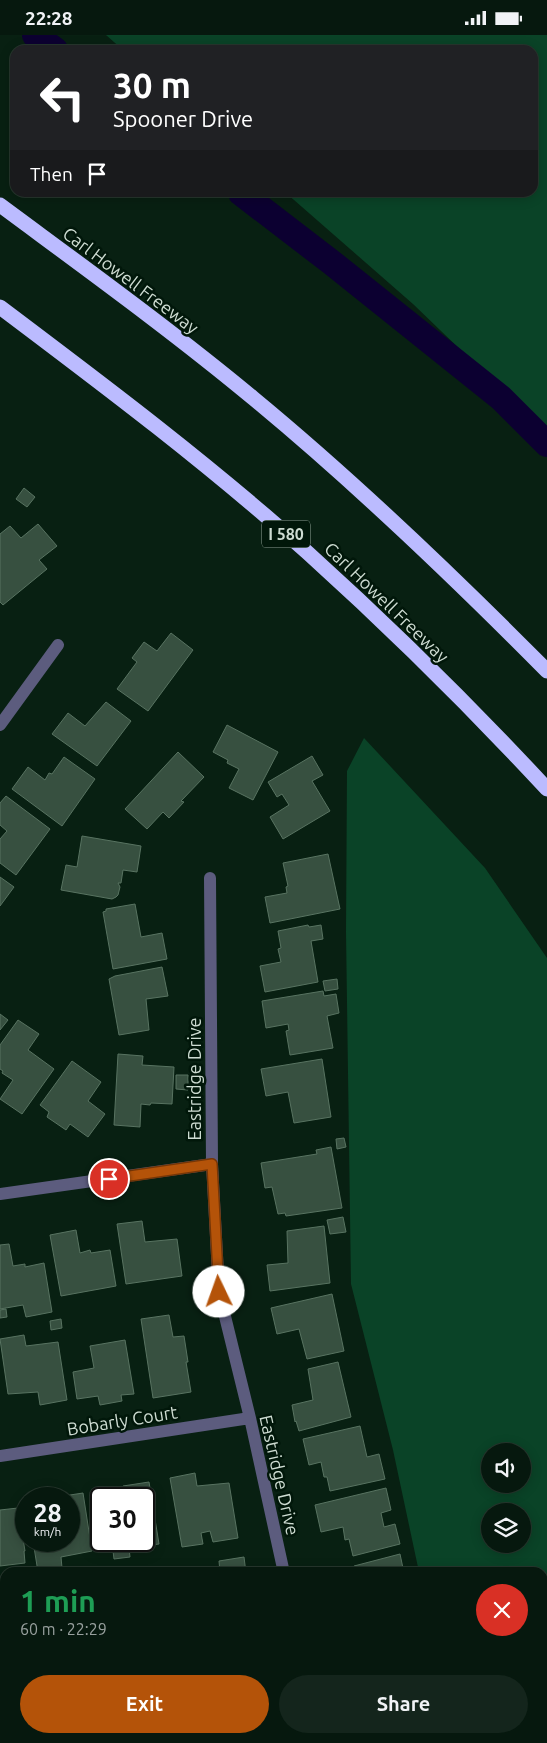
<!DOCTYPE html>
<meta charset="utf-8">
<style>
body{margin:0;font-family:Ubuntu,sans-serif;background:#14251c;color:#f1f3f6;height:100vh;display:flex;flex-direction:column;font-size:19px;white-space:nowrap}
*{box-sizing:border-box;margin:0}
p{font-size:16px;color:#98a09e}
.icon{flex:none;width:28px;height:28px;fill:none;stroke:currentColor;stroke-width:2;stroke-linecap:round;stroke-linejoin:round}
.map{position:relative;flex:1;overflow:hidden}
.sheet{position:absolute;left:0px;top:1532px;width:548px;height:176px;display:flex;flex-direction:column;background:#06180e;border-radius:15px 15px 0 0;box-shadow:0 2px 12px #0003,0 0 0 1px #27372e}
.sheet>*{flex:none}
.hud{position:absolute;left:10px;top:10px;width:528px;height:152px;border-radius:15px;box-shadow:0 2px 12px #0003,0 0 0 1px #27372e;background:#202124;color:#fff;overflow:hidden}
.controls{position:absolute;left:481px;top:1408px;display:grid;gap:10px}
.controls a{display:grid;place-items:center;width:50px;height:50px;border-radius:50%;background:#06180e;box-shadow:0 2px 12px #0003,0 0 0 1px #27372e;font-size:25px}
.speed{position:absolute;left:15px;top:1452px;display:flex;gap:10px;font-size:25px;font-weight:700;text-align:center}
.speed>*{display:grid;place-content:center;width:65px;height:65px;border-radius:50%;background:#06180e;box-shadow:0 2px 12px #0003,0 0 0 1px #27372e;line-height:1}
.speed small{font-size:12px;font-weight:400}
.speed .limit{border:2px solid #111;border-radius:8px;background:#fff;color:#111}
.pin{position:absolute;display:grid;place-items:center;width:42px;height:42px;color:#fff;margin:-21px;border:2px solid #fff;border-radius:50%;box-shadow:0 1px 5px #0007}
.me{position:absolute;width:55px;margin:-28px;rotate:357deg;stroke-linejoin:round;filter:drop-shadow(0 0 4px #0008)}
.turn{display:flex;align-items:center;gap:18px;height:105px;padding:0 20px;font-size:22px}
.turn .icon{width:65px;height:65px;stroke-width:2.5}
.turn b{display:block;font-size:35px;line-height:42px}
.then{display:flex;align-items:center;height:48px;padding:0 20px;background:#0003;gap:10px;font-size:19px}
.round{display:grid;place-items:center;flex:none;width:52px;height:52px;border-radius:26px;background:#14251c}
.overview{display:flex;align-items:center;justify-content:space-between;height:85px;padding:0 20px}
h1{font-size:30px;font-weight:700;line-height:38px;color:#1e9e55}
.button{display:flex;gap:10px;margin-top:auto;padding:10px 20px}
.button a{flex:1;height:58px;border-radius:30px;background:#b45309;color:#fff;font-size:20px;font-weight:700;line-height:58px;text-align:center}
.button a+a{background:#14251c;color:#f1f3f6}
.status{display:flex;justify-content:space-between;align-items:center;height:35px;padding:0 25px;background:#06180e;direction:ltr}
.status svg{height:14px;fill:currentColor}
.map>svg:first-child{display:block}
.green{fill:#0a4327;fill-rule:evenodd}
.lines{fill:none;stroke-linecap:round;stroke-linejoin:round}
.canal{stroke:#0c0031;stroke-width:26}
.building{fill:#375040;stroke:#587361}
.minor{stroke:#5c5c7e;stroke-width:12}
.highway{stroke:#bbf;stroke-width:15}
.route-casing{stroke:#753606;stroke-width:12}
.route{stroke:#b45309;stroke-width:9}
.labels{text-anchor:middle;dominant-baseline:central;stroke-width:5;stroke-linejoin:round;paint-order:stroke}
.shield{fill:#01170a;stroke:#90a196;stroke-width:1}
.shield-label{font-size:16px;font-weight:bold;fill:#cedcd2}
.street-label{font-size:18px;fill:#cedcd2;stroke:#01170a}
</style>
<div class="status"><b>22:28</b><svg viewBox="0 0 49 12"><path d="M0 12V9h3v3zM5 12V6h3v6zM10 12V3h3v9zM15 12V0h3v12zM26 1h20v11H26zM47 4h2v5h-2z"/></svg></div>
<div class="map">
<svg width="547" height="1708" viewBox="0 0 547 1708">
<rect width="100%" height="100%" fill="#082012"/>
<path class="green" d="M106 0H547V398L413 269 286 158H532V15H123Z
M364 703 485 833 547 923V1708H457L456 1704H542V1538L419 1537 393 1415 351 1249 346 897 347 736ZM490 1416H522V1449H490ZM490 1476H522V1509H490Z"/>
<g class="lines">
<path class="canal" d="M35 0 55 15
M241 158 331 227 501 363 547 409"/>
</g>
<path class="building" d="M24 453 35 462 27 472 16 464Z
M38 489 57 511 39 525 47 534 3 570 0 567V499L10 491 21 503Z
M171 598 193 615 148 676 117 654 137 627 132 623 144 607 157 616Z
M106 667 131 686 97 731 52 699 68 678 85 691Z
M227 690 278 717 253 765 229 753 239 734 227 728 228 725 213 717Z
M178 717 204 742 181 766 184 767 169 783 163 777 147 794 125 774Z
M312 721 323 740 312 746 330 776 283 804 270 782 289 770 282 759 277 762 268 747Z
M64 722 95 744 62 791 12 754 28 732 45 745 49 738 52 739Z
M6 761 50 794 16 840 0 828V804L7 796 0 790V768Z
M82 801 141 811 137 837 123 835 121 848H118L120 852 118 860 116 862 112 864 61 855 66 830 77 832Z
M328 819 340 874 270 888 265 862 287 858 286 852 288 851 283 828Z
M0 842 14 852 0 871Z
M135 869 141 902 162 898 167 924 113 934 103 877 106 876V874Z
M308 890 309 892 321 890 323 904 311 906 318 947 265 957 260 931 281 927 278 914 281 913 278 896Z
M162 932 168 961 146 964 149 995 119 1000 109 944 115 941Z
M337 944 338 954 325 956 323 946Z
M323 956 324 961 336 959 339 978 327 981 333 1013 290 1020 286 996 289 995 288 989 266 993 262 966Z
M0 979 8 985 0 995Z
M18 985 39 999 28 1015 54 1034 22 1079 0 1064 13 1045 2 1038 3 1036 0 1034V1010Z
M118 1019 143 1021 142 1030 174 1032 172 1069 151 1068 150 1070 141 1069 140 1092 114 1090Z
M322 1024 331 1082 294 1088 288 1057 266 1061 261 1034Z
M72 1026 101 1047 88 1066 105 1079 88 1102 70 1089 66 1095 47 1082 49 1077 40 1070Z
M176 1040H188V1055L176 1054Z
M344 1103 346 1112 337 1114 336 1104Z
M331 1112 342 1173 286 1181 285 1178 278 1179 272 1152 265 1153 261 1128 317 1119 316 1115Z
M343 1182 346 1197 330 1199 327 1185Z
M142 1186 145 1207 177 1204 182 1241 126 1249 117 1189Z
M324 1191 330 1248 270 1256 267 1230 288 1228 287 1196Z
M76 1195 80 1218 90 1215 91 1218 110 1215 116 1251 61 1261 50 1200Z
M9 1209 13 1231 25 1229V1232L44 1228 52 1277 26 1282 23 1270 0 1274V1210Z
M332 1259 344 1316 307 1324 299 1294 277 1299 271 1273Z
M6 1274 7 1282 0 1283V1275Z
M169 1280 173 1302 184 1301 188 1327H186L191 1357 153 1363 141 1284Z
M61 1284 62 1293 51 1295 50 1286Z
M24 1300 26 1311 58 1307 67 1365 40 1370 38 1357 8 1359 0 1304Z
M125 1305 134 1359 121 1360 122 1366 100 1370 98 1361 77 1364 73 1337 94 1333 90 1311Z
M338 1327 351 1382 299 1396 296 1386 295 1387 292 1370 313 1365 308 1334Z
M360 1391 367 1422 379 1419 385 1444 330 1456 327 1442H324L321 1427 309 1430 303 1404Z
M195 1438 197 1451 229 1448 238 1503 213 1507 210 1496 201 1498 203 1509 182 1512 170 1443Z
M149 1447 159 1509 129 1513 130 1522 114 1524 113 1516 102 1517 97 1480 101 1479V1506H144V1464H125L123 1451Z
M386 1453 391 1475 381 1478 384 1492 395 1489 400 1509 353 1521 349 1504 345 1505 343 1492 321 1497 315 1470Z
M83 1458 92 1516 61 1522 62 1533 38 1537 33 1506H69V1464H57V1462Z
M18 1473 25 1516H24L25 1528 0 1531V1475Z
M400 1519 404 1538H356L354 1531Z
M244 1522 246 1538H218L220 1537 219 1526Z
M5 1569V1608L0 1609V1570Z
M201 1704H280V1708H201Z
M375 1704H438L439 1708H376Z"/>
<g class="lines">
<path class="minor" d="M0 690 58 610
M210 843 212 1129 219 1257 250 1383 284 1538
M0 1159 212 1129
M0 1421 250 1383
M0 1678 5 1677
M324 1704 325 1708"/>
<path class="highway" d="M0 170C85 233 171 295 253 363 356 448 453 541 547 636
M0 272C105 351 210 430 308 518 391 593 471 672 547 754"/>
</g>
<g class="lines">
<defs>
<path id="route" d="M109 1144 212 1129 219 1257"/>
</defs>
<use href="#route" class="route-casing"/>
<use href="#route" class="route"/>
</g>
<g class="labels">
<rect class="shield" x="262" y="485.5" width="48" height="27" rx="4"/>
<g class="shield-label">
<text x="286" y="499">I 580</text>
</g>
<g class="street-label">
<text transform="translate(131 245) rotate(37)">Carl Howell Freeway</text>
<text transform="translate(387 567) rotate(44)">Carl Howell Freeway</text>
<text transform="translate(194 1044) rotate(-90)">Eastridge Drive</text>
<text transform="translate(122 1385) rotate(-9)">Bobarly Court</text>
<text transform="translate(280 1440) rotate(77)">Eastridge Drive</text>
</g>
</g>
</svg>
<div class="controls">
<a><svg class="icon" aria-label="sound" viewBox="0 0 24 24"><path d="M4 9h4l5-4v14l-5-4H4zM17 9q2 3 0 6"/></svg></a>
<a><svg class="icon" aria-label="layers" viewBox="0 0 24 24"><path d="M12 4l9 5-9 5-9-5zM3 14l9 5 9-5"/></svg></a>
</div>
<div class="speed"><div>28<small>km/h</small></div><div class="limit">30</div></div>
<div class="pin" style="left:109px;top:1144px;background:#d93025"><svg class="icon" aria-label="arrive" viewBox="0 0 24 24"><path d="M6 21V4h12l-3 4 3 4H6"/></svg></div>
<svg class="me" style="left:219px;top:1257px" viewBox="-20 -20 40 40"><circle r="19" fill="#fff"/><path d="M0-13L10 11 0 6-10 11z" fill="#b45309"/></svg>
<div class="hud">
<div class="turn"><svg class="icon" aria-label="left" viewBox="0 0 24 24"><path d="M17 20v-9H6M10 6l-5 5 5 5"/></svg><div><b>30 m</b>Spooner Drive</div></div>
<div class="then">Then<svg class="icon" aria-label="arrive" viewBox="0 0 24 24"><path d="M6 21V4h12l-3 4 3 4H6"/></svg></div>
</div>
<section class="sheet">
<div class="overview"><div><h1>1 min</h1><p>60 m · 22:29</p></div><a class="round" style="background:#d93025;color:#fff"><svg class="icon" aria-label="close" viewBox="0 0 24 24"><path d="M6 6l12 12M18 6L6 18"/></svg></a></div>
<div class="button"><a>Exit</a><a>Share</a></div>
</section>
</div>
